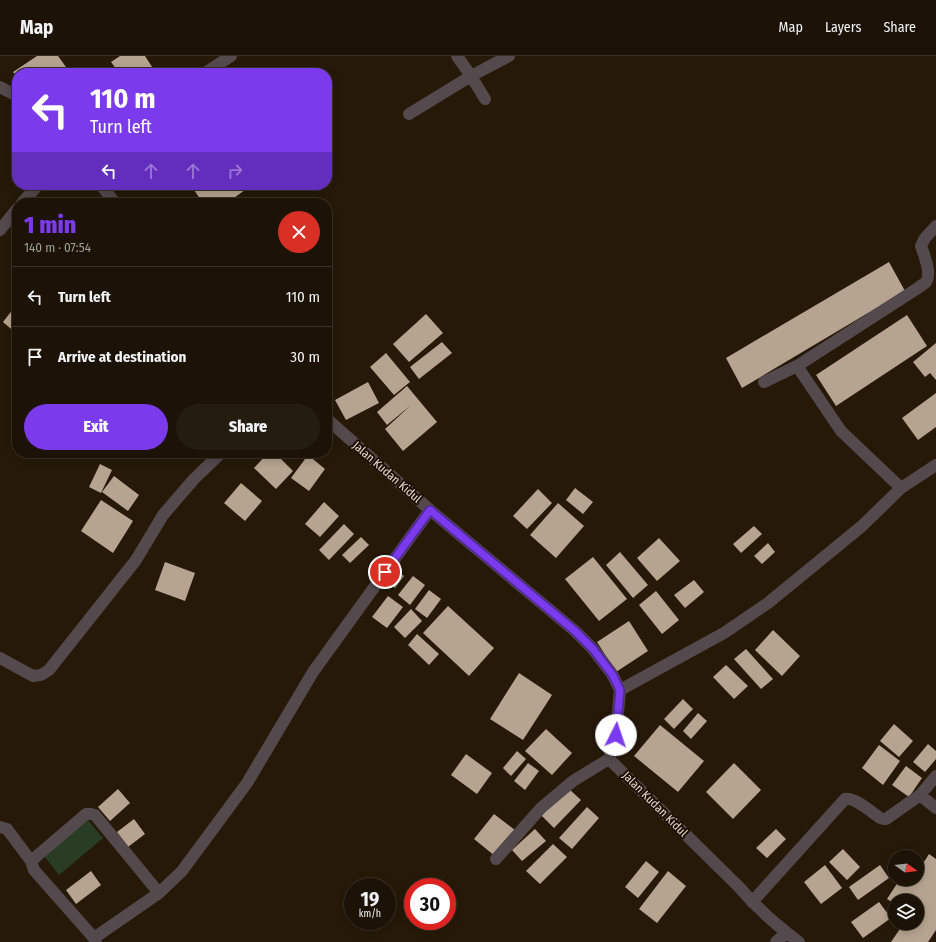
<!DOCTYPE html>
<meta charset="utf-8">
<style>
body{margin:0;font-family:"Fira Sans Condensed",sans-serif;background:#251c10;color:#f1f3f6;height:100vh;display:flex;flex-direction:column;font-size:15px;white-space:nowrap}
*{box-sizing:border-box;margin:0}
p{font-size:13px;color:#a09e9b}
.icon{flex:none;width:22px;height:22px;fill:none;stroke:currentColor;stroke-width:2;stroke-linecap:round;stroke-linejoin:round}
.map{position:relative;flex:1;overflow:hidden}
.side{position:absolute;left:12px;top:142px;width:320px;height:260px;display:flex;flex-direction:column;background:#1c1306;border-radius:16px;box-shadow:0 2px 10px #0003,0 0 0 1px #3a3228}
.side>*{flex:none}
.hud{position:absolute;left:12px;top:12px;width:320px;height:122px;border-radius:16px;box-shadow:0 2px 10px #0003,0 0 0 1px #3a3228;background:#7c3aed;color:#fff;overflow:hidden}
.needle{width:26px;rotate:105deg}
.buttons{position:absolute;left:888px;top:794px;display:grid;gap:8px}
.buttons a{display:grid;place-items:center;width:36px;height:36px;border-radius:50%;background:#1c1306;box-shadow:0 2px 10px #0003,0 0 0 1px #3a3228;font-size:20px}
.speed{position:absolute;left:344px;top:822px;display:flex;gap:8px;font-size:20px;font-weight:700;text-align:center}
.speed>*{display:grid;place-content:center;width:52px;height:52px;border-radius:50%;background:#1c1306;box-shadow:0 2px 10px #0003,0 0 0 1px #3a3228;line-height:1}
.speed small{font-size:10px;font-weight:400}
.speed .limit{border:6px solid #d22;background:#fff;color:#111}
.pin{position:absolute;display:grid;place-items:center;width:34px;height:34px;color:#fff;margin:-17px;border:2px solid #fff;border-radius:50%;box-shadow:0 1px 4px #0007}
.me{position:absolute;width:44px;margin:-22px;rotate:4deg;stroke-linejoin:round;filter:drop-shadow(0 0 3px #0008)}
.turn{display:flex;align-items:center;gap:14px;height:84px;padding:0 12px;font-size:18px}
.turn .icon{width:52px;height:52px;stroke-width:2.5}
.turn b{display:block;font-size:28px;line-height:34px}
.lanes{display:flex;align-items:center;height:38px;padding:0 12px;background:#0003;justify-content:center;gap:20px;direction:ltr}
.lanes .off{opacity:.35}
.round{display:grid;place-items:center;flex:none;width:42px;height:42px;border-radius:21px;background:#251c10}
.overview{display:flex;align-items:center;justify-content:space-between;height:68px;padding:0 12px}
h1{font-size:24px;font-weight:800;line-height:30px;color:#7c3aed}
.primary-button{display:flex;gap:8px;margin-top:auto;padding:8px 12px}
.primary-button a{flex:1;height:46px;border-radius:24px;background:#7c3aed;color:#fff;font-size:16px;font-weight:800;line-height:46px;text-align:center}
.primary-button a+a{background:#251c10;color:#f1f3f6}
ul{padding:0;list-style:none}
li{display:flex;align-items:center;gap:12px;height:60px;padding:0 12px;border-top:1px solid #3a3228}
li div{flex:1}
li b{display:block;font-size:15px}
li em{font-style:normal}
header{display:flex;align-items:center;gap:24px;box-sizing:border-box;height:56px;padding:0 20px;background:#1c1306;border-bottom:1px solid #3a3228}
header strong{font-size:19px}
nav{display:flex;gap:22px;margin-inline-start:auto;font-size:14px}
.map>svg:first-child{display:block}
.green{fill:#283d24}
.building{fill:#b6a490}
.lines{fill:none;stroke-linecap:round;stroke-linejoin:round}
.minor{stroke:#54494c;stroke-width:12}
.route-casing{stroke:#51269a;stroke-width:10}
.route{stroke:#7c3aed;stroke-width:7}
.labels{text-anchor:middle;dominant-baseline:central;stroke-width:4;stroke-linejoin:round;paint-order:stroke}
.street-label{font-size:12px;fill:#e5dcd1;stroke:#1c0f02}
</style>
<header>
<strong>Map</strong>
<nav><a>Map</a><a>Layers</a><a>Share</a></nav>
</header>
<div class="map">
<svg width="936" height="886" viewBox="0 0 936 886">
<rect width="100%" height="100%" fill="#261908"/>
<path class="green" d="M88 764 103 782 59 819 44 800Z"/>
<path class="building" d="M37 0H58L66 11 57 17H17V21L13 16Z
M120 0H145L156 17H119L111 6Z
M200 129H241L245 134 227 147H203L194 134Z
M889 206 905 235 742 332 726 302Z
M17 248V278L3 266Z
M426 258 443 277 409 306 393 288Z
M907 259 927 290 836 350 816 319Z
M442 286 452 297 419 323 410 311Z
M936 287V324L930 317 925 321 913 306Z
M386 297 410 326 394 339 370 311Z
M368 326 379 347 346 364 335 344Z
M407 330 437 366 403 395 385 373 411 349 387 369 377 356Z
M936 337V371L918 384 902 362Z
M268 397H275L293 415 276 433 254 412Z
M308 399 325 413 309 435 291 422Z
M100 408 112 414 101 437 89 431Z
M114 420 139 439 128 455 102 436Z
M241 427 262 445 245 465 224 447Z
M575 432 593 446 583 458 566 444Z
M538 433 552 447 527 473 513 460Z
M101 444 133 465 113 497 81 475Z
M324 446 339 460 320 481 305 468Z
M558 447 584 470 556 502 530 479Z
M344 468 354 478 329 504 319 494Z
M754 470 762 478 741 497 733 488Z
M361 481 369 489 350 507 342 499Z
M659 482 680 505 657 525 637 502Z
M768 487 775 496 762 508 754 500Z
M620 496 648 529 633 542 606 509Z
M593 501 627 543 599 565 565 523Z
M165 506 195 517 185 545 155 534Z
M394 513 404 520 395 532 385 525Z
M413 520 425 529 410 549 398 539Z
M694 524 704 536 685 552 674 539Z
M429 534 441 543 427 562 415 553Z
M656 535 679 564 662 578 639 549Z
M388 540 403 551 387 572 372 561Z
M448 550 494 592 469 620 423 577Z
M411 553 422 565 405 582 394 571Z
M629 565 648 595 616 616 597 586Z
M773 574 800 600 782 620 755 594Z
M417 578 439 598 429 609 408 589Z
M746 593 773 623 761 633 734 603Z
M726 609 748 630 734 643 713 621Z
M519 617 552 639 523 684 490 663Z
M683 643 693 653 674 673 664 663Z
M698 657 707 665 691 683 683 675Z
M894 668 913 685 899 701 880 685Z
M660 669 704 705 678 736 634 700Z
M546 673 572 697 552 719 525 695Z
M928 688 936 695V703L925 716 913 706Z
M879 689 900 705 883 729 862 712Z
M517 695 526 703 511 720 503 712Z
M466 698 492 717 477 738 451 719Z
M528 707 539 715 525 734 514 725Z
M734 707 761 734 733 763 706 736Z
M906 710 922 722 909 741 892 729Z
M568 732 581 744 554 772 541 759Z
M118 733 130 747 110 765 98 751Z
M587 751 599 762 572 793 559 782Z
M494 758 515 774 495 800 474 783Z
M134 763 145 778 128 791 117 776Z
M535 773 546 785 522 805 512 794Z
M776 773 786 783 767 802 756 792Z
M553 788 567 801 540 828 526 815Z
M843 793 860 811 847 824 829 806Z
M929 798 936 803V874L928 886H891L904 867H917V845H895V848L887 843 900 823H917V817Z
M646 805 659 816 638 842 625 831Z
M825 809 842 832 821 848 804 826Z
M880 809 889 822 858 844 849 831Z
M91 815 101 829 76 848 66 834Z
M668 815 686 830 657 867 639 853Z
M879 846 891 862 863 882 851 866Z"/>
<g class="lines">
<path class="minor" d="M457 0 471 20 509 0
M205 17 231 0
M0 31 17 40
M409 58 471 20 485 43
M101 129 115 147
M22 147 38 129
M0 174 17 153
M797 310 841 375 901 432
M764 326 797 310 918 232C920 230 924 228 926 226 932 217 924 199 921 190L925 182 936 170
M327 363 430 454 575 575 593 593 612 618 620 634 616 679 609 703 739 831C757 852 777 870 799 886
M0 602 33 620 41 619 49 614 136 504 163 459 194 423 221 397
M620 634 724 577 768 547 862 470 901 432 936 409
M920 739 936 752
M0 771 7 773 31 805 34 814 94 882 96 886
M496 803 541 752 573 725 609 703
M31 805 86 758H91L95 759 159 837
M752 846 845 743C855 741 871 756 880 762L884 763H886L920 739 936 720
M94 882 159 837 182 815 247 727 313 616 430 454
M776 886 786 877"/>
</g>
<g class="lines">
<defs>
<path id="route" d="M385 516 430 454 575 575 593 593 612 618 620 634 616 679"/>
</defs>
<use href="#route" class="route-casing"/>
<use href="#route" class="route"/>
</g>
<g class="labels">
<g class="street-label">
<text transform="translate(387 416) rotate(41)">Jalan Kudan Kidul</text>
<text transform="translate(655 748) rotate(45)">Jalan Kudan Kidul</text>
</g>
</g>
</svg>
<div class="buttons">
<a><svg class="needle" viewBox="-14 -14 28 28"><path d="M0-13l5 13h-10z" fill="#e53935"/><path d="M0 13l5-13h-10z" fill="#a09e9b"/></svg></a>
<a><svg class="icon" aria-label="layers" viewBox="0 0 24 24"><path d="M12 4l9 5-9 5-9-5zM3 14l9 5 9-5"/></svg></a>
</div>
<div class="speed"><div>19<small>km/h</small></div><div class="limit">30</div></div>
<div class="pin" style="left:385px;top:516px;background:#d93025"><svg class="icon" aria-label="arrive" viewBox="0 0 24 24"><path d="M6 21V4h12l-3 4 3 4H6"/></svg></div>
<svg class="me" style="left:616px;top:679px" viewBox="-20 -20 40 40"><circle r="19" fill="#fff"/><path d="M0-13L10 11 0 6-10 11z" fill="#7c3aed"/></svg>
<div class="hud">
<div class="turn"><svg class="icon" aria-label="left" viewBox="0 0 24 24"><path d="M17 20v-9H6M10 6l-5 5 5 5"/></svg><div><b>110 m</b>Turn left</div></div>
<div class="lanes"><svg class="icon" aria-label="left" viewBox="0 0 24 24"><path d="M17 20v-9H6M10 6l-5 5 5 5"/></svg><svg class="icon off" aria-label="ahead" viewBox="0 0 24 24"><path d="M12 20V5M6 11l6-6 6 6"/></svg><svg class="icon off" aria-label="ahead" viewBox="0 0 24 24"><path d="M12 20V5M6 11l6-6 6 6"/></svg><svg class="icon off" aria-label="right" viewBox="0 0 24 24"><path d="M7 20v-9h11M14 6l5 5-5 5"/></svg></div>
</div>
<section class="side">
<div class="overview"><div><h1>1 min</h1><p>140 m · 07:54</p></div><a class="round" style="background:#d93025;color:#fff"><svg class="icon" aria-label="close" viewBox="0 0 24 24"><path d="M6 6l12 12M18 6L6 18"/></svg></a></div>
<ul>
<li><svg class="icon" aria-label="left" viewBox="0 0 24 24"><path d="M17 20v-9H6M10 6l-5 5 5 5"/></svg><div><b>Turn left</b></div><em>110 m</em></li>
<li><svg class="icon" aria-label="arrive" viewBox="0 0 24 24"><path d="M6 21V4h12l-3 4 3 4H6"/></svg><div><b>Arrive at destination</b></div><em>30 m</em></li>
</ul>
<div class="primary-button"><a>Exit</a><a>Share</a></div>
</section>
</div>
